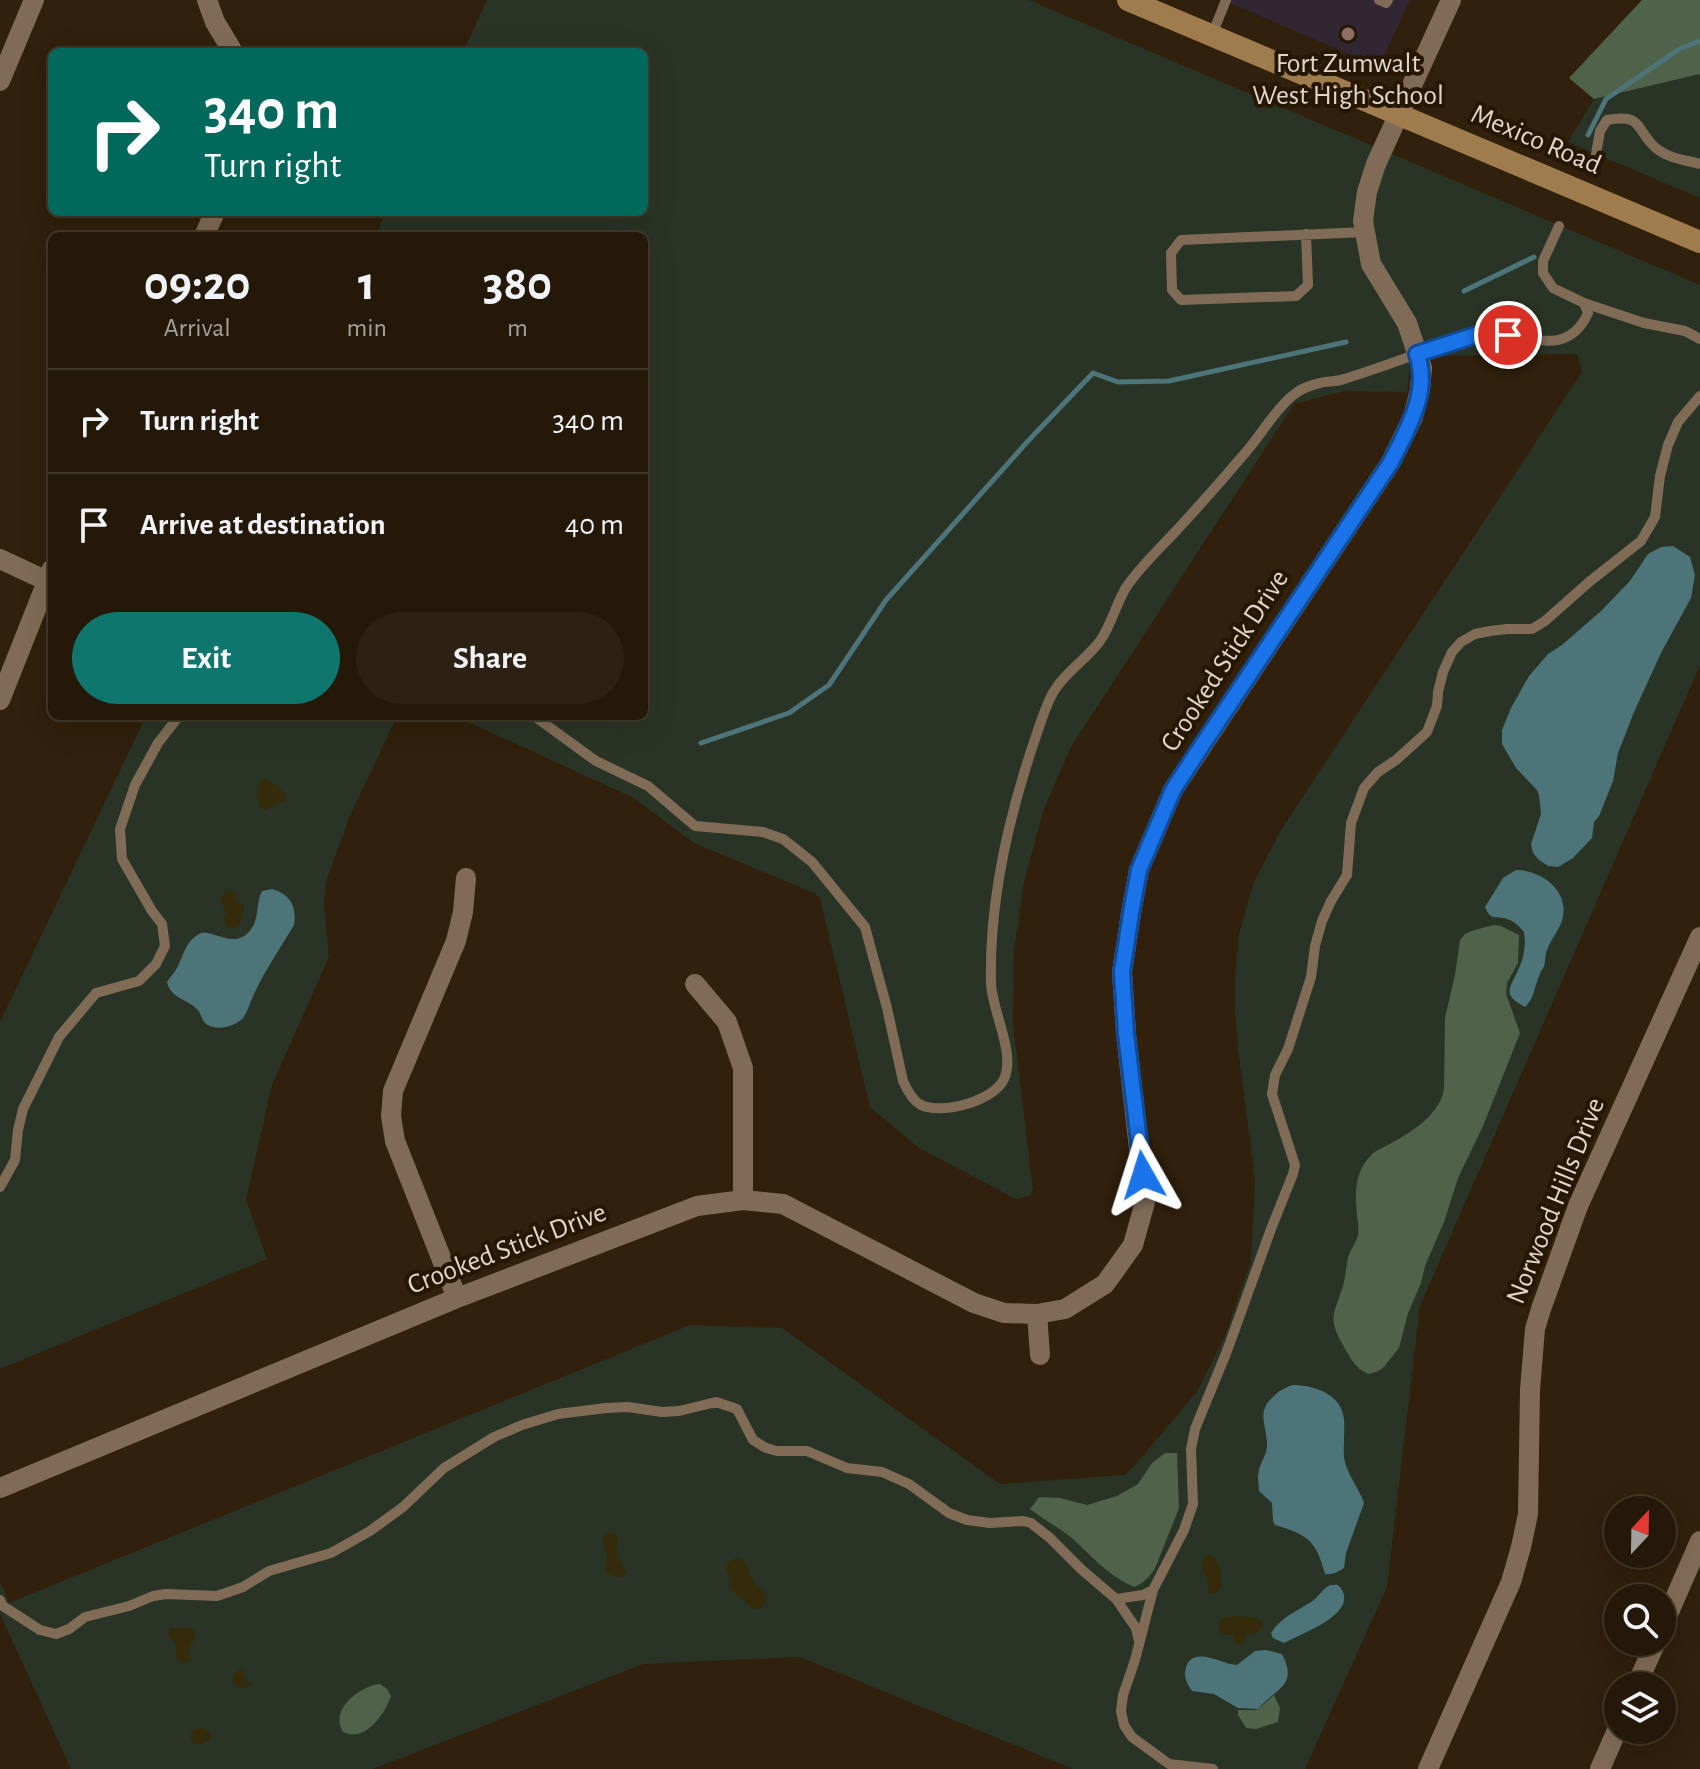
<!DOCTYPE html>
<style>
body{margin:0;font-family:"Alegreya Sans",sans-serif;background:#2c2112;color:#f1f3f6;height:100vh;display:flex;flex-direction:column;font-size:30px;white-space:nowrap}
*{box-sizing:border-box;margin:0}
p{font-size:26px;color:#a3a09c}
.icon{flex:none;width:44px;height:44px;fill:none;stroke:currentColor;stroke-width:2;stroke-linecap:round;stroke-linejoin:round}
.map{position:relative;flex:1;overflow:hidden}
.details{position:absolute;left:48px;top:232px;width:600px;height:488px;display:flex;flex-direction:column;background:#241809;border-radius:12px;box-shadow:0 8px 32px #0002,0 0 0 2px #41372a}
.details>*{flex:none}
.banner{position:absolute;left:48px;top:48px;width:600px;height:168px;border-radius:12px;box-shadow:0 8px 32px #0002,0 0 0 2px #41372a;background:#00695c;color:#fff;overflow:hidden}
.needle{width:52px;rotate:22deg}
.buttons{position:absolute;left:1604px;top:1496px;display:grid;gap:16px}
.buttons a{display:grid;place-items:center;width:72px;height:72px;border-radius:50%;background:#241809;box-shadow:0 8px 32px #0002,0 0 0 2px #41372a;font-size:40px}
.pin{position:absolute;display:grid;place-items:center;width:68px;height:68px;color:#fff;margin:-34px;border:4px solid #fff;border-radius:50%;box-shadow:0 2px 8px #0007}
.me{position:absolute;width:88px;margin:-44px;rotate:354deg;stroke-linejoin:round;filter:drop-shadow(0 0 6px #0008)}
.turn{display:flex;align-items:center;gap:28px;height:168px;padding:0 24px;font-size:36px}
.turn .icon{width:104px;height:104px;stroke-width:2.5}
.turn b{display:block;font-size:56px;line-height:68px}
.eta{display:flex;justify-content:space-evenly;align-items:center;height:136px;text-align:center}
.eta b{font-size:48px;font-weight:600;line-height:56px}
.button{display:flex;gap:16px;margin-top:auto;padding:16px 24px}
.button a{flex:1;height:92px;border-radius:48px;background:#0f766e;color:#fff;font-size:32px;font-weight:600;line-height:92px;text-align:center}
.button a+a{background:#2c2112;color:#f1f3f6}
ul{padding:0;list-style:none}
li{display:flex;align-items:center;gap:24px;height:104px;padding:0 24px;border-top:2px solid #41372a}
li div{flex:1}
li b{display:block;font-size:30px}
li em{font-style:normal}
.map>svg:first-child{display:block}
.education{fill:#332633}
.green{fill:#293426}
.forest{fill:#4f634b}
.sand{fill:#332b09}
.water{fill:#4d7579}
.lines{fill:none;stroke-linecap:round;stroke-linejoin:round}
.stream{stroke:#4d7579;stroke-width:5}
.service{stroke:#806c56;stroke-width:10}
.minor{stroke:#806c56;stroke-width:20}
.primary{stroke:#9f7c4e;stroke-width:22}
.route-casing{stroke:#114b97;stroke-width:20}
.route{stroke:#1a73e8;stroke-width:14}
.education-dot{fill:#8d6e63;stroke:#261703;stroke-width:3}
.labels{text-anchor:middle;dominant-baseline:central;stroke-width:8;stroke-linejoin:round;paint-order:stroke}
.poi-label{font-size:28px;fill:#e1d6ca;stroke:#261703}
.street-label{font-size:28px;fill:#e1d6ca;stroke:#261703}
</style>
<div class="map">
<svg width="1700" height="1769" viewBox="0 0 1700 1769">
<rect width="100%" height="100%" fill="#30200c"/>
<path class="education" d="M1223 0H1410L1379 67Z"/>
<path class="green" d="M487 0H1029L1700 285V665L1420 1306 1387 1587 1305 1769H1073L800 1657 643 1664 373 1769H71L0 1614V1582L9 1603 690 1325 782 1328 1000 1484 1125 1475 1136 1464 1198 1390 1224 1338 1251 1261 1255 1179 1238 1049 1235 1008V976L1239 934 1254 882 1281 830 1582 372 1577 354 1442 356 1410 360 1407 392 1344 391 1294 404 1071 747 1044 809 1024 882 1014 951 1013 1024 1033 1189 1030 1196 1016 1199 919 1148 870 1107 820 898 814 893 694 843 634 798 455 716H644V236H375L386 212H644V52H463Z
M1700 74V198L1568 142 1594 99Z
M146 716H397L350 816 327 879 324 901 329 957 272 1085 246 1200 267 1259 0 1369V1022Z"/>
<path class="forest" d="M1642 0H1700V74L1594 99 1569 78Z
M1494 925 1501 926 1519 935 1518 963 1507 983 1506 994 1520 1033 1483 1126 1458 1178 1444 1222 1425 1266 1421 1283 1408 1313 1399 1348 1383 1368 1376 1372 1368 1374C1355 1368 1351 1359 1344 1347 1325 1315 1336 1313 1344 1282 1346 1274 1346 1266 1348 1258 1350 1250 1356 1243 1358 1235 1359 1228 1358 1223 1357 1216 1355 1191 1354 1172 1373 1153 1399 1139 1439 1120 1444 1089L1445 1018 1455 975 1460 940 1465 934 1474 930Z
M1165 1453H1177L1179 1508 1156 1566C1151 1576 1144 1583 1134 1587 1106 1574 1095 1559 1073 1539 1060 1528 1044 1520 1030 1509L1039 1497 1060 1498 1087 1505 1117 1496 1138 1484 1152 1463Z
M380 1684 387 1689 391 1696C385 1714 365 1743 343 1732 329 1709 360 1686 380 1684Z
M1274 1695 1280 1708 1278 1722 1256 1729 1246 1728 1238 1715V1710H1257Z"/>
<path class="sand" d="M265 779C269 781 285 792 287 795L285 802 273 805 266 810 259 807 257 788 261 780Z
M231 891 236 894 237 902 244 905 241 922 233 929 226 927 224 920 226 913 220 900 225 892Z
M609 1532 616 1534C619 1541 616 1544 617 1551 618 1560 625 1565 626 1573L621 1577H613L605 1569 607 1554 602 1539Z
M1208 1554C1222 1561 1222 1575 1221 1589L1216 1594H1211L1208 1591 1207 1577 1201 1568 1204 1557Z
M737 1558C753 1563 745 1574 755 1583 759 1588 767 1591 767 1598 767 1602 763 1607 760 1609L751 1608 742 1598 730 1590 729 1585 730 1577 726 1568 728 1562Z
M1235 1616 1253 1617 1260 1620 1263 1624 1262 1628 1256 1633 1247 1634 1243 1644 1236 1643 1232 1635H1223C1218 1631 1217 1623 1222 1618Z
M174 1628H190L195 1632V1640L189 1648 191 1659 187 1663H183L175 1656 176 1644 168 1636 170 1629Z
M242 1669 251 1685 245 1689 237 1686 232 1680 234 1673Z
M203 1728 211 1735 209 1741 199 1745 192 1743 190 1734 195 1729Z"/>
<path class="water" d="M1673 546 1690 557 1695 575 1691 598 1661 653 1634 712 1618 753 1613 781 1599 816 1594 822 1592 838 1573 858 1558 867 1548 866 1539 860 1533 853 1531 844 1541 814 1539 795 1537 790 1516 768 1502 744V730L1511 708 1529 676 1548 654 1562 645 1601 611 1630 581 1648 554 1661 547Z
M1516 870C1540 870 1568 889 1563 916 1561 929 1551 938 1547 950 1546 952 1545 960 1545 962 1543 971 1543 966 1540 974 1534 986 1535 998 1525 1007 1501 994 1510 989 1518 970 1524 959 1526 944 1524 932 1519 926 1514 921 1507 919 1495 915 1491 922 1485 907L1503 878Z
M272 889C290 894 297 906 294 925 281 947 267 967 256 990 251 998 249 1010 243 1018 236 1026 218 1031 208 1025 202 1022 202 1016 198 1010 188 999 171 999 167 982 171 976 175 972 178 966 184 954 186 941 199 934 212 927 235 953 252 928 259 917 256 903 262 891Z
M1292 1385C1314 1385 1342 1394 1344 1420 1345 1432 1343 1445 1344 1457 1346 1473 1359 1488 1364 1503L1346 1553 1344 1568C1338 1572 1332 1575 1325 1574 1316 1540 1308 1535 1275 1525L1273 1521 1272 1503 1259 1491C1259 1484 1257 1478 1259 1471 1260 1463 1266 1456 1267 1447 1268 1429 1256 1413 1271 1399 1277 1392 1284 1388 1292 1385Z
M1330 1585C1337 1585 1338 1583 1342 1590 1356 1615 1300 1634 1284 1643L1273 1638 1271 1633C1281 1617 1296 1612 1311 1602 1319 1597 1322 1589 1330 1585Z
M1266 1650 1282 1654C1299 1687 1275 1688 1258 1709L1238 1708 1214 1694 1192 1691C1187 1684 1183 1676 1186 1667 1194 1645 1220 1664 1237 1665L1255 1651Z"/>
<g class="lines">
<path class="stream" d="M1588 135 1606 99 1681 48 1700 41
M1464 291 1534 257
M701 743 789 713 829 685 886 600 1028 441 1093 373 1118 382 1169 381 1346 342"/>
<path class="service" d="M1379 0 1386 3 1388 0
M1212 35 1226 0
M1596 154 1600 131 1607 120C1645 113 1635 131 1657 149 1670 159 1686 160 1700 164
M1559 226 1543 261V273L1553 288 1584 303 1644 323 1685 331 1700 339
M1306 234 1308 285 1296 296 1181 300 1172 290 1171 253 1181 240 1365 232
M534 716 596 761 648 786 695 826 763 832 783 839 812 862 865 927 887 1008 903 1081C907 1090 912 1100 921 1105 942 1115 994 1101 1004 1079 1016 1053 992 1012 991 983 989 902 1008 819 1034 742 1040 725 1045 706 1054 691 1066 671 1087 659 1100 641 1112 624 1116 603 1127 586 1141 566 1159 549 1176 531 1200 505 1223 479 1246 452 1262 434 1273 412 1292 396 1299 390 1311 385 1320 383 1328 381 1336 382 1344 379 1377 369 1410 356 1443 345 1454 341 1467 336 1478 334 1519 328 1565 364 1588 313L1584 303
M0 1187 15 1160 18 1130 23 1109 59 1037 96 993 139 981 156 964 165 946 162 924 152 911 122 859 120 829 135 785 158 743 179 716
M1153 1590 1135 1660 1123 1695 1121 1711 1124 1725 1132 1737 1169 1764 1213 1769
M1116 1599 1143 1595 1153 1590 1184 1530 1193 1504 1191 1449 1195 1429 1227 1351 1271 1229 1293 1174 1295 1165 1272 1094 1275 1075 1288 1049 1311 977 1315 946 1322 921 1331 901 1347 875 1351 823 1364 788 1378 772 1396 760 1427 732 1437 706 1438 692 1443 672 1452 652 1461 642 1475 634 1490 631 1507 629H1532L1545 621 1589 582 1641 541 1655 517 1660 476 1668 445 1678 422 1700 396
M0 1600 3 1606 40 1630 56 1634 69 1629 85 1617 129 1606 153 1596 166 1594 217 1596 243 1587 269 1571 331 1553 370 1531 403 1507 444 1468 494 1437 522 1425 558 1414 606 1408 628 1407 662 1412 679 1411 716 1402 737 1409 753 1440 766 1448 777 1451H807L847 1468 882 1472 909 1484 949 1513 967 1520 990 1523 1023 1521 1031 1523 1050 1538 1081 1569 1116 1599 1136 1628 1139 1641"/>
<path class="minor" d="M207 0 215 22 233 52
M0 81 34 0
M204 236 215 212
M0 559 47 581
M0 700 52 569
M695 984 727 1022 743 1068V1200
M457 1298 395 1141 391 1116 393 1091 456 941 463 912 466 878
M1037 1314 1040 1355
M0 1488 457 1298 697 1206 743 1200 783 1204 974 1303 1004 1313 1037 1314 1065 1309 1105 1284 1133 1245 1145 1202 1126 1034 1122 972 1131 913 1139 870 1173 790 1391 462 1413 417 1420 390 1422 368 1407 323 1371 264 1363 221 1367 192 1376 164 1451 0
M1662 1628 1700 1541
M1636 1686 1656 1642
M1428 1769 1511 1582 1521 1547 1528 1514 1530 1390 1535 1329 1541 1309 1578 1206 1700 937
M1600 1769 1618 1728"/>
<path class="primary" d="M1128 0 1700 242"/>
</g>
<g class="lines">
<defs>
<path id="route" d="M1143 1175 1126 1034 1122 972 1131 913 1139 870 1173 790 1197 753 1391 462C1408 428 1430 392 1417 354L1479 334 1508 335"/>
</defs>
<use href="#route" class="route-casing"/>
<use href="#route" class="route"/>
</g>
<circle class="education-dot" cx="1348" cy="34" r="8"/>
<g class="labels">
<g class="poi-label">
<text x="1348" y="64">Fort Zumwalt<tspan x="1348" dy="32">West High School</tspan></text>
</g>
<g class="street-label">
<text transform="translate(1536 140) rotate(23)">Mexico Road</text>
<text transform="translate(1225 661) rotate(-57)">Crooked Stick Drive</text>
<text transform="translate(1556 1201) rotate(-68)">Norwood Hills Drive</text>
<text transform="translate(507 1249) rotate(-21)">Crooked Stick Drive</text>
</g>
</g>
</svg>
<div class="buttons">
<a><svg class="needle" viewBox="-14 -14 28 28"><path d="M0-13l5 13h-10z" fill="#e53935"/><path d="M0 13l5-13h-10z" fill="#a3a09c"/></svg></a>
<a><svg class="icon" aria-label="search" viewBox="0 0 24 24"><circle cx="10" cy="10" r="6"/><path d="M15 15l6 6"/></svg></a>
<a><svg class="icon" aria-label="layers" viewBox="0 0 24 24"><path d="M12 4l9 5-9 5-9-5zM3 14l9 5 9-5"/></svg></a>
</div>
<div class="pin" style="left:1508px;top:335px;background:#d93025"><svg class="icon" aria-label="arrive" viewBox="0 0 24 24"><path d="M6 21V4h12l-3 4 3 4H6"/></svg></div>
<svg class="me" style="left:1143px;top:1175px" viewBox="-20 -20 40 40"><path d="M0-17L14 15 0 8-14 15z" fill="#1a73e8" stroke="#fff" stroke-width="4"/></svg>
<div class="banner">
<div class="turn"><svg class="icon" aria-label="right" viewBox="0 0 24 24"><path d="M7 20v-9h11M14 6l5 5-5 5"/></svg><div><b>340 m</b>Turn right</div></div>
</div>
<section class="details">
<div class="eta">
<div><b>09:20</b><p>Arrival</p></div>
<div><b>1</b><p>min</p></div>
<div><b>380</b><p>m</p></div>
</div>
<ul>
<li><svg class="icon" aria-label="right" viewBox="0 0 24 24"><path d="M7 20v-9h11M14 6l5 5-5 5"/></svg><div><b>Turn right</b></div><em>340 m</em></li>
<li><svg class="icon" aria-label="arrive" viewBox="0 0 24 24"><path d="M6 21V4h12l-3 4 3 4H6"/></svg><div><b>Arrive at destination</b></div><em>40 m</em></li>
</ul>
<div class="button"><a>Exit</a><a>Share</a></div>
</section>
</div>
